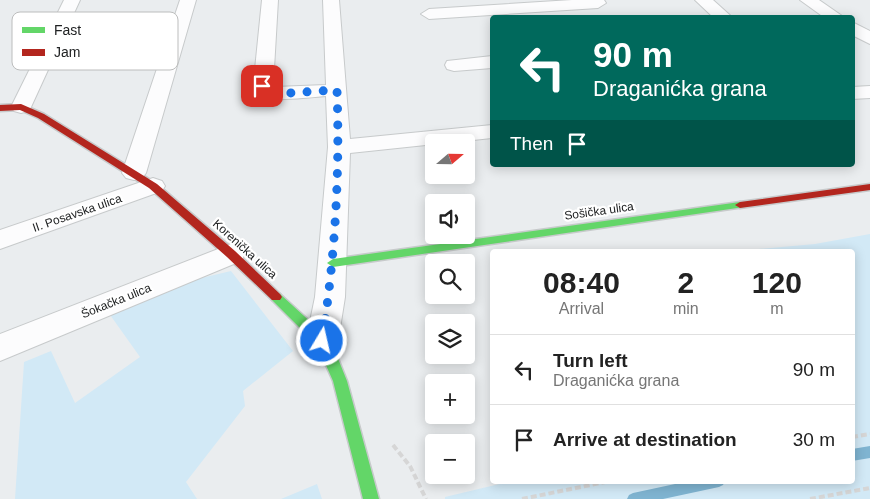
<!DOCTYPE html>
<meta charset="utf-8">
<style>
body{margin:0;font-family:Helvetica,sans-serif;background:#f2f2f2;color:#222;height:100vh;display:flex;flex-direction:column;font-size:19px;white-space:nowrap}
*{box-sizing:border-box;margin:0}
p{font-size:16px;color:#767676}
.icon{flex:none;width:28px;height:28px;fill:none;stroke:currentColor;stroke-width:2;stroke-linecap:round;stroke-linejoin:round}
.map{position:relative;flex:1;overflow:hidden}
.drawer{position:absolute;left:490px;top:249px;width:365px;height:235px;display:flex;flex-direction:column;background:#fff;border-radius:5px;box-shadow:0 2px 12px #0003}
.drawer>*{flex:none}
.guide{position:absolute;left:490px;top:15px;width:365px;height:152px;border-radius:5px;box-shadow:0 2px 12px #0003;background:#00695c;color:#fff;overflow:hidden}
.needle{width:32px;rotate:70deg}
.fabs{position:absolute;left:425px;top:134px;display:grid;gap:10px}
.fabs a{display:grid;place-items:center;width:50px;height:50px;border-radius:5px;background:#fff;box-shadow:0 2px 12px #0003;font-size:25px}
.pin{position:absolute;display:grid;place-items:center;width:42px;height:42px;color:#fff;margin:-21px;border-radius:10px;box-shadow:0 2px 8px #0006}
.me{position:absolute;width:55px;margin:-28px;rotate:9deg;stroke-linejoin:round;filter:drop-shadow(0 0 4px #0008)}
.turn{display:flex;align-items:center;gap:18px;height:105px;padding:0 20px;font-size:22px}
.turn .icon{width:65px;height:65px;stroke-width:2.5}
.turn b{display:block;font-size:35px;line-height:42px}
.then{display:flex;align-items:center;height:48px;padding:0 20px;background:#0003;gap:10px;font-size:19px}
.eta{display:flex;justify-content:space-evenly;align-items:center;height:85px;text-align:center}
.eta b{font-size:30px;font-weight:800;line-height:35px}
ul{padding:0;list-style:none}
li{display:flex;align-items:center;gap:15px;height:70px;padding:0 20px;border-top:1px solid #e0e0e0}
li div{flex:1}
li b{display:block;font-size:19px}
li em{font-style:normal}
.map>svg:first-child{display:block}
.green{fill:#d2e9f6}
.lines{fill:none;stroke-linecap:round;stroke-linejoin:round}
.stream{fill:#7fb4d1;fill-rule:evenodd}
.street-casing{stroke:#c7cacb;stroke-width:2}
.fast-casing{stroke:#c7cacb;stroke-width:3}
.jam-casing{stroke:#c7cacb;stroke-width:3}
.path{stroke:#d6d6d6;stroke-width:4;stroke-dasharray:6 3;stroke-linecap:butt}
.street{fill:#fcfcfd;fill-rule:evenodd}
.fast{fill:#63d668;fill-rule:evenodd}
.jam{fill:#b3261e;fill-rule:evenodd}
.route{stroke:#1a73e8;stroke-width:9;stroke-dasharray:0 16.2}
.labels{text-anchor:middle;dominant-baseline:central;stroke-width:4.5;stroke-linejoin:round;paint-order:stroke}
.street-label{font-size:12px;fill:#202223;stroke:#fff}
.key{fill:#fff;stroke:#bcbdbd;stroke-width:1}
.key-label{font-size:14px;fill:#202223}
</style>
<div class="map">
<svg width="870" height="499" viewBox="0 0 870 499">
<rect width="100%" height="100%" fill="#eaedef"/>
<path class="green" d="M870 234V499H445V497L512 481H852V251H735L815 244Z
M231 271 293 351 243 391 245 406 186 482 197 499H15L24 362 51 351 75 403 140 357 108 312 197 279Z
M317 484 322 499H281Z"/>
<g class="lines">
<path class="stream" d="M870 446V458L852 461V449Z
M689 481H725L723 485 719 487 663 499H627L629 495 633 493Z"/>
<defs>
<path id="street" d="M64 0H80L31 107 28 111 21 113 14 111 11 107Z
M180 0H196L146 173 142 178 134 180 126 178 122 173Z
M262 0H278L273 86 275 87 326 85 323 0H339L350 139 492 125V138L350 153 345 297 338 341 333 350 322 354 311 350 306 341 315 297 328 147 326 96C308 97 264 105 253 89Z
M572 0H604L606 3 598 8 429 19 421 14 429 9Z
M695 0H713L733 18H714Z
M800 0H819L845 18H825Z
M852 22 870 31V44L852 35Z
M492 56V68L454 71 447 69 445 65 447 61Z
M870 86V98L852 99V87Z
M153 178 162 181 165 186 162 191 0 249V230Z
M231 244 241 247 245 254 241 261 0 361V334Z"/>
<path id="fast" d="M740 202 745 205 744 207 333 267 327 263 333 259Z
M276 292 280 294 327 337 335 351 347 381 379 499H363L333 381 317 345 272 300 270 297 272 294Z"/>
<path id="jam" d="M21 104 44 114 157 184 235 251 280 294 282 297 280 300H272L227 257 149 188 38 118 20 110 0 111V105Z
M870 184V190L740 208 735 205 740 202Z"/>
</defs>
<use href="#street" class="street-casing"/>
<use href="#fast" class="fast-casing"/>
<use href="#jam" class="jam-casing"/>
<path class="path" d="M852 437 870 434
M393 445 410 466 426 499
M522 499 610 481
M810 499 870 488"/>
<use href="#street" class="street"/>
<use href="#fast" class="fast"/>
<use href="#jam" class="jam"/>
</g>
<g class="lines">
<path class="route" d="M262 86 266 92 273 94 337 90C340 175 335 257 322 341"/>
</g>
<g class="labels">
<g class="street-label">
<text transform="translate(599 211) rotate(-8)">Sošička ulica</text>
<text transform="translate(77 213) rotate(-19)">II. Posavska ulica</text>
<text transform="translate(245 249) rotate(42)">Korenička ulica</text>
<text transform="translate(116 301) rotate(-22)">Šokačka ulica</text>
</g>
</g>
<rect x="12" y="12" width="166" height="58" rx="8" class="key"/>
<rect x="22" y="27" width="23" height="6" fill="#63d668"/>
<rect x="22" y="49" width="23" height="7" fill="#b3261e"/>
<g class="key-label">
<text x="54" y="35">Fast</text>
<text x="54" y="57">Jam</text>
</g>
</svg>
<div class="fabs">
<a><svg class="needle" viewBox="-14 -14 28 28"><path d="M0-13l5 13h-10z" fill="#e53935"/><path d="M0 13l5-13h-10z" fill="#767676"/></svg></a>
<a><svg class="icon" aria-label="sound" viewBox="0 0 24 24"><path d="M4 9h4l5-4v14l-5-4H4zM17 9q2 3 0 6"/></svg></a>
<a><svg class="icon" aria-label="search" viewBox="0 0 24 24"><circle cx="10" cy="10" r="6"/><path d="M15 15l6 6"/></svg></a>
<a><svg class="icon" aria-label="layers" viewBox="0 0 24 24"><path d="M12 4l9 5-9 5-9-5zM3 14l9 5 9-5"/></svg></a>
<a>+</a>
<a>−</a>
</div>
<div class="pin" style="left:262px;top:86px;background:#d93025"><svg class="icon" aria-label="arrive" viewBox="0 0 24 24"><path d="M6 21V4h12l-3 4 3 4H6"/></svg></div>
<svg class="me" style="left:322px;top:341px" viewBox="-20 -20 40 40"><circle r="17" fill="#1a73e8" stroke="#fff" stroke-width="3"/><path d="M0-11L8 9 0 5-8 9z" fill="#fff"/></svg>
<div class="guide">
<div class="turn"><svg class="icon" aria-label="left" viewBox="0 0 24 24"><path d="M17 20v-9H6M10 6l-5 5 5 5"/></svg><div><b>90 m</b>Draganićka grana</div></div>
<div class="then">Then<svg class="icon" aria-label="arrive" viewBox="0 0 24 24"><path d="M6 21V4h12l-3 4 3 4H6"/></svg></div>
</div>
<section class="drawer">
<div class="eta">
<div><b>08:40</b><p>Arrival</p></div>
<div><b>2</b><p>min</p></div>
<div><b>120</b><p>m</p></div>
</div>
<ul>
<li><svg class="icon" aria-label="left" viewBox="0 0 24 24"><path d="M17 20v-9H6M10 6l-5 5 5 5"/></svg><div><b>Turn left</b><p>Draganićka grana</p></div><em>90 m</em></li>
<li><svg class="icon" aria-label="arrive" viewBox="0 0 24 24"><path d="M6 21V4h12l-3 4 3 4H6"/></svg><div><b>Arrive at destination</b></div><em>30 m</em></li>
</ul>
</section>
</div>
